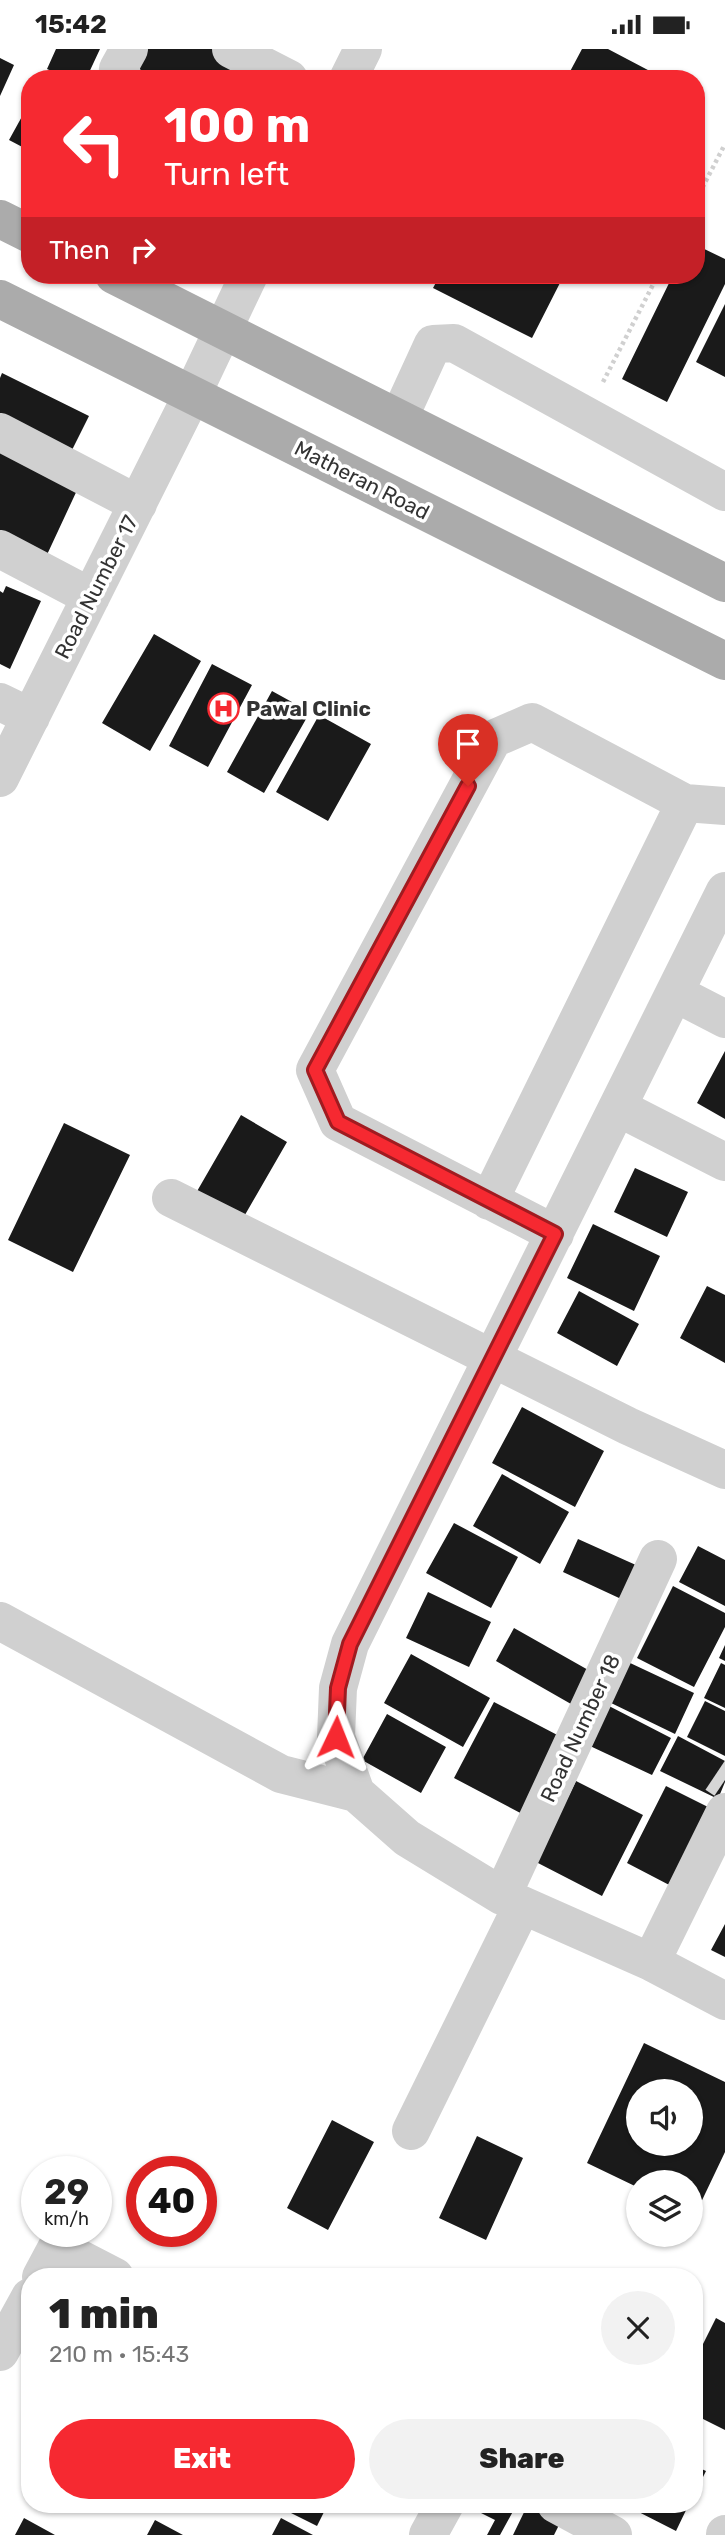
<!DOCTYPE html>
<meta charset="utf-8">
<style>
body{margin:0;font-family:Rubik,sans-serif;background:#f2f2f2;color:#222;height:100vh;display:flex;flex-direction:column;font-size:26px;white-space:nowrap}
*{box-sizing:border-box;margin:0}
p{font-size:23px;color:#767676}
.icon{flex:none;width:38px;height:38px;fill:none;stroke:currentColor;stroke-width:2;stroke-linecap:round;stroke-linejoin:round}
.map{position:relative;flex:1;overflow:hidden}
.sheet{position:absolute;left:21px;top:2219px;width:682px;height:245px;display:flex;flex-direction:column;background:#fff;border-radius:28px;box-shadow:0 2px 5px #0004}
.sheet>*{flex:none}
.hud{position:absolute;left:21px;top:21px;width:684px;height:214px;border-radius:28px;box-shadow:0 2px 5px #0004;background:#f62931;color:#fff;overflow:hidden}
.tools{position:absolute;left:626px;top:2030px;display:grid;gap:14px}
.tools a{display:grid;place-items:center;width:77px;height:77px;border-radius:50%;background:#fff;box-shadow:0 2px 5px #0004;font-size:35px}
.speed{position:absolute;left:21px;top:2107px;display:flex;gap:14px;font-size:35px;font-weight:700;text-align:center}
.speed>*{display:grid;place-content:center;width:91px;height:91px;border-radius:50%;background:#fff;box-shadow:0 2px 5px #0004;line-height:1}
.speed small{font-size:18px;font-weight:400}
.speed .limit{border:10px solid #d22;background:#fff;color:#111}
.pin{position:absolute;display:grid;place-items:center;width:60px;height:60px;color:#fff;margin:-72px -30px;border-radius:50% 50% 50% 0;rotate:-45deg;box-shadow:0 0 7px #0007}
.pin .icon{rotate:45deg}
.me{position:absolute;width:77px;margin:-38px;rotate:2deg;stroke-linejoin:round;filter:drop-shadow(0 0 5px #0008)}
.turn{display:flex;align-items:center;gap:24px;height:147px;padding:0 28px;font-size:32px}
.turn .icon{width:91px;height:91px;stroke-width:2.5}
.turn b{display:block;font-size:49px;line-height:60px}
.then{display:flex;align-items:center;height:66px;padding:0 28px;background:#0003;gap:14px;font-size:26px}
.round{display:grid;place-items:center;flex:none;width:74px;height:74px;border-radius:37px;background:#f2f2f2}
.headline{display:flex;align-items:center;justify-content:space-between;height:119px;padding:0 28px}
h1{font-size:42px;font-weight:800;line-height:52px}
.cta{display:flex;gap:14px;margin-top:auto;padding:14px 28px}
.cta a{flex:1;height:80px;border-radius:42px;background:#f62931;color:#fff;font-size:28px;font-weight:800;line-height:80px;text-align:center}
.cta a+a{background:#f2f2f2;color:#222}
.status{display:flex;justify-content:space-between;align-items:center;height:49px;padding:0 35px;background:#fff;direction:ltr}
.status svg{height:19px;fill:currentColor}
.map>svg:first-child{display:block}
.building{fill:#1a1a1a;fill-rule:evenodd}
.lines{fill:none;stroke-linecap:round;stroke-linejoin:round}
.minor-tunnel{stroke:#d6d6d6;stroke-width:38;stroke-dasharray:38 19;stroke-linecap:butt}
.path{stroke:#d0d0d0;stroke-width:4.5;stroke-dasharray:3.5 3.5;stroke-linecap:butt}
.minor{stroke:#d0d0d0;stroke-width:38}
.major{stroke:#ababab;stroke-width:38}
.route-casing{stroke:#a01b20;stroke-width:18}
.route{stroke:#f62931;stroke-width:12}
.labels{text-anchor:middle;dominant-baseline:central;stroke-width:7;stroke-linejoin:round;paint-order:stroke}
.street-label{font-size:21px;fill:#333;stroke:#fff}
.poi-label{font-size:21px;font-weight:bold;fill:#333;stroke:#fff;text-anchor:start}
</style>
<div class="status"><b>15:42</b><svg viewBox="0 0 49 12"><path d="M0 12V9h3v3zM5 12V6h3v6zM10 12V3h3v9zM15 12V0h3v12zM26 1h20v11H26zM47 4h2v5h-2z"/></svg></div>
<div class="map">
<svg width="725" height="2486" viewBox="0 0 725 2486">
<rect width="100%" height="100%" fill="#fff"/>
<path class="building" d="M56 0H100L86 30H69L47 20Z
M139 0H215L271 30H147L130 21Z
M582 0H608L665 30H566Z
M0 9 14 16 0 47Z
M30 53V102L9 91Z
M696 196 725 210V235L667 353 622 330 673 226H696Z
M440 226H564L532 289 433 239Z
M725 255V328L696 313Z
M2 324 89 367 71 403 0 369V329Z
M0 400 79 437 45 510 0 489Z
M6 537 41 552 10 620 0 615V542L3 544Z
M154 585 201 612 150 702 102 674Z
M212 615 252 636 208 718 169 697Z
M272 642 310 663 264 744 227 723Z
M319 666 371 695 328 772 276 743Z
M725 1002V1070L697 1054Z
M241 1066 287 1093 242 1171 196 1144Z
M64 1074 130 1106 73 1223 8 1191Z
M635 1119 688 1143 667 1188 614 1163Z
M593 1175 660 1207 634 1262 567 1229Z
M707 1237 725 1246V1314L680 1289Z
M579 1242 639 1275 617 1317 557 1284Z
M522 1358 604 1402 575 1458 492 1414Z
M502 1425 569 1463 540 1515 473 1477Z
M454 1474 518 1508 491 1559 426 1524Z
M578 1490 647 1521 632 1555 563 1523Z
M698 1497 725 1511V1557L679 1533Z
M673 1537 725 1564V1578L694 1638 637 1609Z
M428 1543 491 1573 469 1618 406 1589Z
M514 1579 590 1622 571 1655 496 1612Z
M725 1596V1612L719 1609Z
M411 1605 490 1649 463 1698 384 1654Z
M628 1613 694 1644 675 1685 609 1653Z
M721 1614 725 1616V1659L704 1649Z
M705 1652 725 1662V1707L687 1688Z
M494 1653 565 1690 526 1767 454 1729Z
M609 1657 671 1689 652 1726 590 1697Z
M387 1665 446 1698 421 1744 362 1711Z
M678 1687 725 1712V1733L718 1750 660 1722Z
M576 1732 643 1766 602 1847 536 1813Z
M666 1737 714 1761 675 1839 627 1814Z
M725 1875V1908L711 1901Z
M644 1994 725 2033V2103L695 2166 691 2164V2133H639V2139L587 2114ZM639 2042H691V2095H639Z
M332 2071 374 2093 328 2181 287 2159Z
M477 2087 523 2109 486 2191 439 2169Z
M716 2269 725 2274V2381L695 2366V2311Z
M695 2417 706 2422 695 2444Z
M273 2455H328L317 2477Z
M404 2455H421L417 2462Z
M475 2455H517L500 2486H487L495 2471 473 2460Z
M528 2455H548L565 2464 554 2486H513Z
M623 2455H689L676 2482Z
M24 2469 55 2486H15Z
M281 2469 313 2486H272Z
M155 2471 183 2486H147Z"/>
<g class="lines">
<path class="minor-tunnel" d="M716 1725 725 1731"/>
<path class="path" d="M696 151 725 95
M603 333 658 226"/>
<path class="minor" d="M231 0 289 30
M124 30 118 20 129 0
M348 30 363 0
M399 369 433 295 454 294 725 443
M0 383 138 455
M0 500 91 548
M0 653 31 668
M0 729 192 346 249 226
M685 754 725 757
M725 842 350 1595 338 1639 336 1688 356 1744 407 1789 502 1847 651 1913 725 1952
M675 944 725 970
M619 1059 725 1113
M171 1149 628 1377 725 1421
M489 1152 685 754 532 673 493 690 315 1021 338 1073 555 1185
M0 1572 281 1725 356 1744
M502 1847 658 1510
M651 1913 725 1763
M411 2082 522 1857
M41 2228 57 2198 115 2228
M0 2303 30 2248
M556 2455 613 2486
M428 2486 445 2455
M725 2486V2485"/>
<path class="major" d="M0 170 30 185
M114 226 725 534
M0 250 725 612"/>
</g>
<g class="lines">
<defs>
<path id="route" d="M336 1688 338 1639 350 1595 555 1185 338 1073 315 1021 468 737"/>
</defs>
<use href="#route" class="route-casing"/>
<use href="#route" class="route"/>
</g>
<defs>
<symbol id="hospital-ring" viewBox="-11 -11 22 22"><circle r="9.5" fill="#fff" stroke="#f62931" stroke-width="1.5"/><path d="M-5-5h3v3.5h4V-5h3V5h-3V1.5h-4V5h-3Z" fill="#f62931"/></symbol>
</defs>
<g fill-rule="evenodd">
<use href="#hospital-ring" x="206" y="642" width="35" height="35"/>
</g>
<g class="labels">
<g class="street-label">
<text transform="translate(362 431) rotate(27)">Matheran Road</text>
<text transform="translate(96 538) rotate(-63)">Road Number 17</text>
<text transform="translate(580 1679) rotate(-65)">Road Number 18</text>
</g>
<g class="poi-label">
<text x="246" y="659">Pawal Clinic</text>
</g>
</g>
</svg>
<div class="tools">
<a><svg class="icon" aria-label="sound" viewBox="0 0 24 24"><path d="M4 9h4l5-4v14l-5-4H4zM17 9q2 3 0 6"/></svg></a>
<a><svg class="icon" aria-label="layers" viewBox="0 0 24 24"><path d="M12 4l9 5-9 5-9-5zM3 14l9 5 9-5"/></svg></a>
</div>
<div class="speed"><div>29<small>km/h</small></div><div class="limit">40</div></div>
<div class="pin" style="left:468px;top:737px;background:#d93025"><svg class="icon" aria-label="arrive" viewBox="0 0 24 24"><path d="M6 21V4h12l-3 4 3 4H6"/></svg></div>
<svg class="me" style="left:336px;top:1688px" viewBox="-20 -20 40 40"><path d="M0-17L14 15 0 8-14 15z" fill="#f62931" stroke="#fff" stroke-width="4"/></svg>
<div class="hud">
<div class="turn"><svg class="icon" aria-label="left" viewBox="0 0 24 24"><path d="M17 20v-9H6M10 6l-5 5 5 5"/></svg><div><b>100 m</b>Turn left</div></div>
<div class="then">Then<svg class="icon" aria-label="right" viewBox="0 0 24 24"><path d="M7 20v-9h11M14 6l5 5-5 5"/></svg></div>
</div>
<section class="sheet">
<div class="headline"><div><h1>1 min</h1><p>210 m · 15:43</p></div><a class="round"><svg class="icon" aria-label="close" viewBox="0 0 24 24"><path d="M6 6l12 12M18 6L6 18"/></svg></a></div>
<div class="cta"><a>Exit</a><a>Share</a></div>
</section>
</div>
